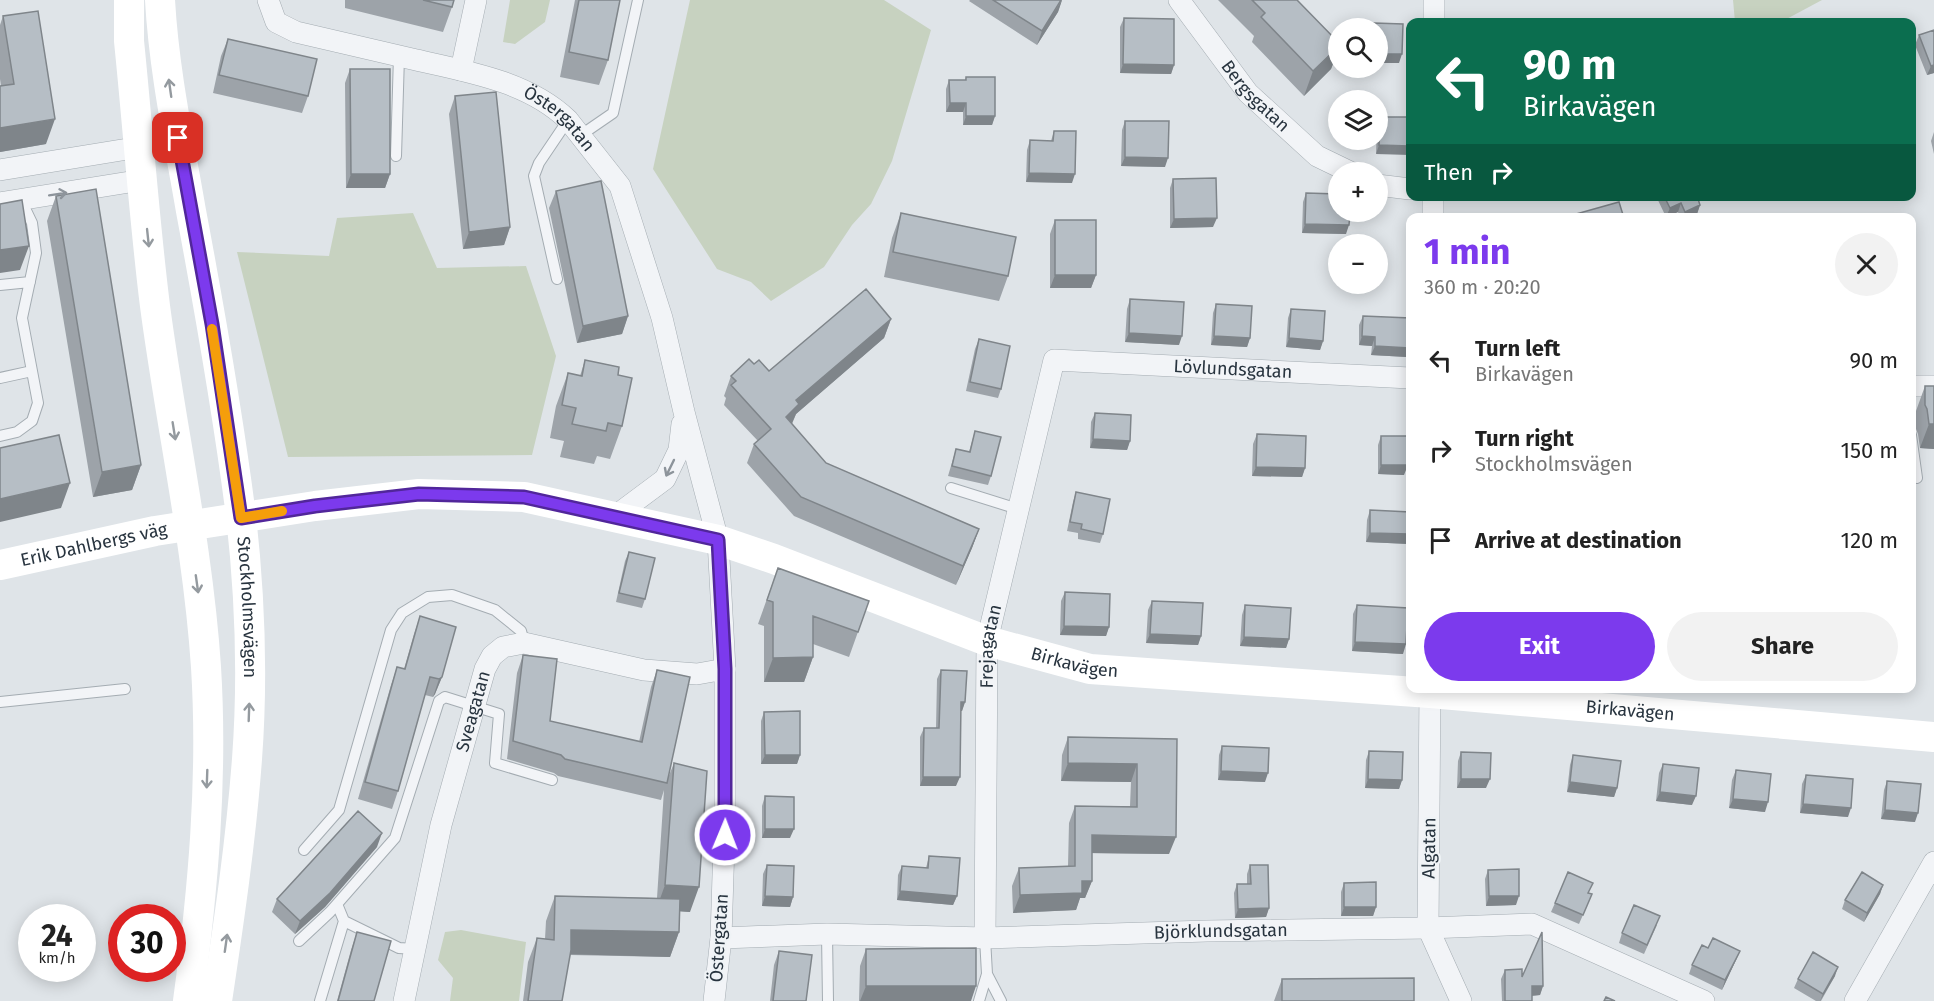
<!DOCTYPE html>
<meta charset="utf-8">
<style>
body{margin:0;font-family:"Fira Sans",sans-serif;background:#f2f2f2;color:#222;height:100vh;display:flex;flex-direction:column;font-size:22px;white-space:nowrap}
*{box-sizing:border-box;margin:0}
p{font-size:20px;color:#767676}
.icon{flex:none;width:33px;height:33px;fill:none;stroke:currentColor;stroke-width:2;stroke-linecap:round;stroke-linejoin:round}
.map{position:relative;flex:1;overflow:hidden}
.sheet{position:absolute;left:1406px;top:213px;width:510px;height:480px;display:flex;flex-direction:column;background:#fff;border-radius:12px;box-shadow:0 3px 15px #0003}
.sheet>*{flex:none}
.hud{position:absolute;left:1406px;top:18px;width:510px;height:183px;border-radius:12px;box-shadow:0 3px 15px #0003;background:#0b6e4f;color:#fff;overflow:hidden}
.buttons{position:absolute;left:1328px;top:18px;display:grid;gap:12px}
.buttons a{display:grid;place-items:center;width:60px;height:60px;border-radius:50%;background:#fff;box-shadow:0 3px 15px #0003;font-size:30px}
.speed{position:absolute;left:18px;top:904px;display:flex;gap:12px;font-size:30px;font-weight:700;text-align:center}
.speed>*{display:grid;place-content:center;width:78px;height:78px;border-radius:50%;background:#fff;box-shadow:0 3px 15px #0003;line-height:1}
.speed small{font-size:15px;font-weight:400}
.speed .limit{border:9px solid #d22;background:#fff;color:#111}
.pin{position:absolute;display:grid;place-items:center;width:51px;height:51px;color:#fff;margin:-26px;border-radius:12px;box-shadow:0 3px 9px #0006}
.me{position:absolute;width:66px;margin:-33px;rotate:1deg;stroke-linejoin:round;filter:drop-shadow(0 0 4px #0008)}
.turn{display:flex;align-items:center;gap:21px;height:126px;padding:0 18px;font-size:27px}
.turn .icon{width:78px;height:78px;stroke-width:2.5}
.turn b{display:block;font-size:42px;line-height:51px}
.then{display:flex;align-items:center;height:57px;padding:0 18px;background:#0003;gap:12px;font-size:22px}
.round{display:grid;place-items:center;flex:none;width:63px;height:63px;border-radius:32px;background:#f2f2f2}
.summary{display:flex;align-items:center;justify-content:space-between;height:102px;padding:0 18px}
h1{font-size:36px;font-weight:700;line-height:45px;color:#7c3aed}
.cta{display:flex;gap:12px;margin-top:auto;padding:12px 18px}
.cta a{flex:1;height:69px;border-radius:36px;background:#7c3aed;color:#fff;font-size:24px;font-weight:700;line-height:69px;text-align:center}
.cta a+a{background:#f2f2f2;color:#222}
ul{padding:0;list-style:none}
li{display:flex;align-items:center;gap:18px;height:90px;padding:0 18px}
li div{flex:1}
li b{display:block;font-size:22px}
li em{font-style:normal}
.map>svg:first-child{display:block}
.green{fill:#c7d2c0}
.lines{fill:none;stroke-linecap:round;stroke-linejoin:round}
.lane-casing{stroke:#a4acb2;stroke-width:12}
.street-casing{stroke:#a4acb2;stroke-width:22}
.lane{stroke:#f2f4f7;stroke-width:10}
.street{stroke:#f2f4f7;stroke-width:21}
.secondary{stroke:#fff;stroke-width:30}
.wall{fill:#9da3a9}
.shaded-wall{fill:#7f858a}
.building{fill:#b6bec5;stroke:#7f858a;stroke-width:1.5}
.oneway{stroke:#949a9f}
.oneway2{stroke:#8d949b}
.route-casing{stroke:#51269a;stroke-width:15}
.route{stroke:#7c3aed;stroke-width:10}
.slow{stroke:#f59e0b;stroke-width:10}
.labels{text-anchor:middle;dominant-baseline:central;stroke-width:4.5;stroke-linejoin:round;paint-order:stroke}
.street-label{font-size:18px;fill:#28343f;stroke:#eff3f6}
</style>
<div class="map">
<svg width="1934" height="1001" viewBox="0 0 1934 1001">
<rect width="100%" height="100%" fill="#dfe4e8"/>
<path class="green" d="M510 0H550L545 22 515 44 503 42Z
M690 0H884L931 30 892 161 871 204 852 225 824 267 771 301 751 282 717 269 653 169Z
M1733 0H1822L1781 22H1735Z
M413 213 437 268 526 266 556 356 532 455 288 457 237 252 329 256 337 218Z
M461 930 526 942 519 1001H450L453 978 438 960 445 932Z"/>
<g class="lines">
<defs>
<path id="lane" d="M581 135 613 113 638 0
M396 156 399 56
M557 279 534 176 539 163 568 120
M0 285 30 282
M0 378 32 371
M1911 435 1917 478
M0 436 17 432 32 421 38 403 22 318 36 253 32 223 21 200
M951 488 1018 509
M0 702 125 689
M304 850 339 810 391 630 402 613 428 597 452 595 495 610 521 631 524 643
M337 904 344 921 399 948 414 949
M827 934 828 1001
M985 938 987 974 1001 1001
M299 941 330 912 395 838 439 701 445 697 499 714 495 763 552 780
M320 1001 344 921
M979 1001 987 974"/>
<g id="street">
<path id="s1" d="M268 0 276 22 296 32C335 41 374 50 412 59 465 71 528 81 568 120L620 186 662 318 684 412 718 540 725 669V812L721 938 714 1001"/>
<path id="s2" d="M1179 0 1248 93 1317 156 1350 172"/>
<path d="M1434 22V0"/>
<path d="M461 70 476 0"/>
<path d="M0 170 140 147"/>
<path d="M1377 185 1410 189"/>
<path d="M1433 196V218"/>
<path d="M0 203 142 180"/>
<path d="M1911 386H1934"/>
<path d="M614 517 665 479 679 450 682 424"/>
<path d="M1430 688 1428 928 1461 1001"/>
<path id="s3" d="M721 938 827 934 985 938 1207 931 1428 928 1532 924 1704 1001"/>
<path id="s4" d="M985 938 987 641 1054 360 1410 378"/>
<path id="s5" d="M404 1001 441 825 485 669 492 656 503 647 524 643 644 670 697 674 725 669"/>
<path d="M1855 1001 1934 862"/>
</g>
</defs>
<use href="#lane" class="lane-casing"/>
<use href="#street" class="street-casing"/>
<use href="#lane" class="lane"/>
<use href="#street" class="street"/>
<g class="secondary">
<path d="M129 0V41C138 129 144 218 155 306 171 427 198 546 206 667 213 778 203 891 188 1001"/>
<path id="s6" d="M160 0C164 71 179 141 191 211 210 312 228 414 241 516 250 596 253 679 247 759 241 840 229 921 217 1001"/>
<path id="s7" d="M0 565 155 531 315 506 419 494 524 497 718 540 774 559 987 641 1090 669 1430 693 1934 737"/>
</g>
</g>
<path class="wall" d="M345 0H454L452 7 443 32 345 8Z
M575 0H620L608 60 599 85 560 77Z
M970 0H1062L1058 12 1037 45 969 1Z
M1218 0H1297L1338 42V51L1331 69 1304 96 1252 42 1254 36Z
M3 16 46 144 0 152V86H1L0 79V25Z
M1124 18 1174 65 1171 74 1120 73V27Z
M1919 35 1934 73 1927 75 1915 45Z
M228 39 308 96 302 113 213 93 221 56Z
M350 69 390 174 385 188H346L345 83Z
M966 77 995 116 992 125H963V112H946V89L949 80H965Z
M455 96 510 227 504 245 463 249 449 114Z
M1380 117H1410L1376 154 1377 126Z
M1125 121 1165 167 1121 166 1122 130Z
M1054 131 1072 183 1026 182 1027 150 1030 140 1051 141Z
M1934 132V154L1931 141Z
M1173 179 1213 227 1170 228V188Z
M556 191 628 316 622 334 577 343 549 208Z
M1306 193 1346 234 1302 233 1303 202Z
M56 196 141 465 132 490 93 497 47 221Z
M1656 196H1698L1700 205 1697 214 1689 218H1680L1678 212 1666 217Z
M901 213 1008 276 999 301 884 277 892 238Z
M1055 220 1096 275 1091 288H1050V234Z
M1130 299 1179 345 1125 342 1127 309Z
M1216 304 1250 338 1247 347 1211 345 1213 313Z
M1291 309 1323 341 1320 350 1286 347 1288 318Z
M1363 316 1407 357 1371 355 1372 346 1359 345V325Z
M891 319 884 338 796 414 792 424 826 463 979 529 972 548 956 585 794 516 747 463 754 444 758 441 724 405 726 398 724 396 731 376 754 364 769 371Z
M979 339 1001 389 998 398 966 391 975 349Z
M585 360 618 375 622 426 610 459 597 456 594 464 560 457 564 441 550 438 556 406 568 373 580 376Z
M1925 386 1934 449 1920 448 1918 434 1916 429V411Z
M1095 413 1130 441 1127 450 1090 448 1091 422Z
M975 431 991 476 988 485 948 476 956 449 969 452Z
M1257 434 1305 468 1302 477 1252 476 1253 444Z
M1381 436 1404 475 1378 474V445Z
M1076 492 1103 534 1100 543 1078 539V533L1067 531 1073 502Z
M1370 510 1409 544 1366 542 1367 520Z
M629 552 645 599 642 608 616 602 625 561Z
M778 568 869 601 849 657 813 644V657L804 682H764V626L758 624Z
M1065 592 1109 627 1106 636 1060 635 1061 601Z
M1152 601 1201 636 1198 645 1146 643 1148 610Z
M1245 605 1289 639 1286 648 1240 646 1242 615Z
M1357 605 1403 654 1352 651 1353 614Z
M420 616 442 677 435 694 433 697 425 695 398 791 392 809 358 799 391 685 397 667 404 669 414 634Z
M523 655 550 721 639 742 651 687 657 670 668 778 674 763 690 912 680 911 679 932 670 957 570 955 562 1001H523L528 962 537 938 545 939 546 921 555 896 657 898 664 790 661 800 558 776 554 773 507 759 517 673Z
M941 670 965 702 962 711H961L956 786H920V737L924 728H936L937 679Z
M764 712 800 755 797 764H761V721Z
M1068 737 1177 739 1169 854 1092 853V881L1085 898H1080L1076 910 1013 913 1012 886 1019 868 1068 866 1069 823 1075 806H1130L1131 782 1061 781 1062 755Z
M1222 746 1265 782 1218 780 1219 755Z
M1369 751 1402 780 1399 789 1365 788 1366 760Z
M1461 752 1486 788H1457L1458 761Z
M1573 755 1617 788 1614 797 1567 792 1570 765Z
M1663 764 1692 805 1656 801 1659 773Z
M1736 770 1765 812 1729 808 1732 780Z
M1806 775 1848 817 1800 813 1802 784Z
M1887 781 1915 822 1881 819 1884 790Z
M765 796 790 838H762V806Z
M377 847 325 907 295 934 272 912 277 899Z
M929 856 957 896 953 905 897 900 898 875 902 866 926 868Z
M767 865 793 897 790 907 762 906 763 874Z
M1250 865 1269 908 1266 917 1235 918 1234 893 1237 884H1247V874Z
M1488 870 1516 905 1486 906 1485 879Z
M1344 883 1376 907 1373 916H1341V892Z
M1883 885 1880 894 1864 922 1842 909 1845 900Z
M1589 893 1592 894 1579 924 1551 912 1555 903Z
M1657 925 1644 954 1619 943 1622 933Z
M357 932 374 1001H337L351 950Z
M1708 948 1740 951 1736 960 1722 990 1689 974 1692 965Z
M866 949 971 1001H859L860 966Z
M779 951 806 1001H770L774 965Z
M1505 970 1543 986 1540 995 1532 996V1001H1502L1501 979Z
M1835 976 1821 1001H1816L1794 988 1798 979Z
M1282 979 1414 1001H1274Z"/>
<path class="shaded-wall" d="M1062 0 1058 12 1037 45 1042 31Z
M1338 47V51L1331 69 1304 96 1313 71Z
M1377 54H1402L1399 63H1377Z
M1123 64 1174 65 1171 74 1120 73Z
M1934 65V73L1927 75 1931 66Z
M950 103H966L963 112H946Z
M966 116H995L992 125H963Z
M55 119 46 144 0 152V128Z
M1379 145 1410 146V155L1376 154Z
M1125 157 1168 158 1165 167 1121 166Z
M1029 173 1075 174 1072 183 1026 182Z
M351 174H390L385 188H346Z
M1681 203 1678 212 1666 217 1670 208Z
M1700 205 1697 214 1689 218H1683L1685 212Z
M1217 218 1213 227 1170 228 1174 219Z
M1305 224 1349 225 1346 234 1302 233Z
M510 227 504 245 463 249 469 232Z
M29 246 20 270 0 273V250Z
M1055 275H1096L1091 288H1050Z
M628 316 622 334 577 343 583 326Z
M891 319 884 338 796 414 792 423 778 436 786 417 796 400Z
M1129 333 1182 336 1179 345 1125 342Z
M1214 336 1250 338 1247 347 1211 345Z
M1362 336 1375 337 1372 346 1359 345Z
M1289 338 1323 341 1320 350 1286 347Z
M1375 346 1410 348 1407 357 1371 355Z
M1929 424H1934V449L1920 448Z
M1093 439 1130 441 1127 450 1090 448Z
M141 465 132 490 93 497 102 472Z
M1381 465H1408L1404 475 1378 474Z
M1256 467 1305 468 1302 477 1252 476Z
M70 483 61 508 0 522V499Z
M979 529 972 548 956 585 963 566Z
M1370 533 1410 534V542L1409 544 1366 542Z
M1064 626 1109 627 1106 636 1060 635Z
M1150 634 1201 636 1198 645 1146 643Z
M1244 637 1289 639 1286 648 1240 646Z
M1355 642 1406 644 1403 654 1352 651Z
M813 657 804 682H764L773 658Z
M442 677 435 694 433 697 439 679Z
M961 702H965L962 711H958Z
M765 755H800L797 764H761Z
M1068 763 1137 764 1131 782 1061 781Z
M1221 771 1268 773 1265 782 1218 780Z
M923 777H960L956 786H920Z
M1368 779 1402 780 1399 789 1365 788Z
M1461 779H1490L1486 788H1457Z
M1570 782 1617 788 1614 797 1567 792Z
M1660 792 1696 796 1692 805 1656 801Z
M1733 799 1768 802 1765 812 1729 808Z
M1803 804 1851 808 1848 817 1800 813Z
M1885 810 1918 813 1915 822 1881 819Z
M765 829H794L790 838H762Z
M382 833 377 847 325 907 295 934 300 921Z
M1092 835 1176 837 1169 854 1085 853Z
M1082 881H1092L1085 898H1080L1076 910 1013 913 1020 895Z
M665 885 699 887 690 912 656 910Z
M1883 885 1880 894 1864 922 1867 913Z
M900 891 957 896 953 905 897 900Z
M765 896 793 897 790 907 762 906Z
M1489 896H1519L1516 905 1486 906Z
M1344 907H1376L1373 916H1341Z
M1269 908 1266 917 1235 918 1238 909Z
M571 930 679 932 670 957 562 954Z
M1740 951 1736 960 1722 990 1725 980Z
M1838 967 1835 976 1820 1001 1823 994Z
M866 986H976L971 1001H860Z
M1532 986H1543L1540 995 1528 996Z"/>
<path class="building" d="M423 0H454L452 7Z
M579 0H620L608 60 569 52Z
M993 0H1061L1042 31Z
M1252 0H1297L1338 42V47L1313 71 1261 17 1265 13Z
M38 11 55 119 0 128V86L14 84 3 16Z
M1124 18 1174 19V65L1123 64Z
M1374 23 1403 24 1402 54H1377V28H1374Z
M1934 30V65L1931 66 1919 35Z
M228 39 317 59 308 96 219 75Z
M350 69H390V174H351Z
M966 77H995V116H966V103H950L949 80H966Z
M496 92 510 227 469 232 455 96Z
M1380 117H1410V146L1379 145Z
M1125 121H1169L1168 158 1125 157Z
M1054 131H1076L1075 174 1029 173 1030 140 1053 141Z
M1216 178 1217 218 1174 219 1173 179Z
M601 181 628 316 583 326 556 191Z
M96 189 141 465 102 472 56 196Z
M1306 193 1338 194V212H1350L1349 225 1305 224Z
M1664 196H1697L1700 205 1685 212 1681 203 1670 208Z
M22 200 29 246 0 250V204Z
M1619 202 1624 218H1577L1576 214Z
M901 213 1016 237 1008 276 893 252Z
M1055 220H1096V275H1055Z
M866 289 891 319 796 400 799 404 786 417 826 463 979 529 963 566 801 497 754 444 771 429 731 385 736 381 731 376 749 359 754 364 759 360 769 371Z
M1130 299 1184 302 1182 336 1129 333Z
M1216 304 1252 306 1250 338 1214 336Z
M1291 309 1325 311 1323 341 1289 338Z
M1363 316 1410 318V348L1375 346V337L1362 336Z
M979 339 1010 346 1001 389 970 382Z
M585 360 619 367 618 375 632 378 622 426 608 423 606 431 572 424 576 408 562 405 568 373 582 376Z
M1925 386H1934V424H1929L1927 409 1925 405Z
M1095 413 1131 415 1130 441 1093 439Z
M975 431 1001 437 991 476 952 466 956 449 970 452Z
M1257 434 1306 436 1305 468 1256 467Z
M59 435 70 483 0 499V448Z
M1381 436H1408V465H1381Z
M1076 492 1110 499 1103 534 1081 529 1082 524 1070 522Z
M1370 510 1410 512V534L1370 533Z
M629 552 655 558 645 599 619 593Z
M778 568 869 601 858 632 813 616V657L773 658V602L767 600Z
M1065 592 1110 594 1109 627 1064 626Z
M1152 601 1203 603 1201 636 1150 634Z
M1245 605 1291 608 1289 639 1244 637Z
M1357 605 1408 608 1406 644 1355 642Z
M420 616 456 627 442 677 439 679 430 677 398 791 365 782 397 667 405 669Z
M523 655 557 659 550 721 642 742 657 670 690 677 667 783 565 759 561 755 513 741Z
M941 670 967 671 965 702H961L960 777H923L924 728H939Z
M800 711V755H765L764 712Z
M1068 737 1177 739 1176 837 1092 835V881H1082V893L1020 895 1019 868 1075 866V806L1137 807V764L1068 763Z
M1222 746 1269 748 1268 773 1221 771Z
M1369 751 1403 752 1402 780 1368 779Z
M1461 752 1491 753 1490 779H1461Z
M1573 755 1621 761 1617 788 1570 782Z
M674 763 707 771 699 887 665 885Z
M1663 764 1699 768 1696 796 1660 792Z
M1736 770 1771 774 1768 802 1733 799Z
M1806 775 1853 779 1851 808 1803 804Z
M1887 781 1921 784 1918 813 1885 810Z
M765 796 794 797V829H765Z
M358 811 382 833 330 893 300 921 277 899Z
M929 856 960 858 957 896 900 891 902 866 928 868Z
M767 865 794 866 793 897 765 896Z
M1250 865H1268L1269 908 1238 909 1237 884H1251Z
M1519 869V896H1489L1488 870Z
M1568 872 1593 883 1588 893 1592 894 1583 915 1555 903Z
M1862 872 1883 885 1867 913 1845 900Z
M1376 882V907H1344V883Z
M555 896 680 899 679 932 571 930V950L562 1001H528L537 938 554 940Z
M1634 905 1660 916 1647 945 1622 933Z
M357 932 391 941 374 1001H338Z
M1542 932 1543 986H1532V1001H1505V970L1522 969V977Z
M1713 938 1740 951 1725 980 1692 965 1702 945 1708 948Z
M976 948V986H866V949Z
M779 951 812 955 806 1001H773Z
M1813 952 1838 967 1823 994 1798 979Z
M1414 978V1001H1282V979Z
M1606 997 1615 1001H1604Z"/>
<defs><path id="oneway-shaft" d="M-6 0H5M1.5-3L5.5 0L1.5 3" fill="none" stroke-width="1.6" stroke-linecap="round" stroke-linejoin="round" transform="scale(1.5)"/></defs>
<g class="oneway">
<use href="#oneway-shaft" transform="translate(170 88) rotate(-98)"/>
<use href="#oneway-shaft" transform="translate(148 238) rotate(84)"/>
<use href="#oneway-shaft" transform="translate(174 431) rotate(81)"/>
<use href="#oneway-shaft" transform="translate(197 584) rotate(82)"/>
<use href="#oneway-shaft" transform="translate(249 712) rotate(-88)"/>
<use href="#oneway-shaft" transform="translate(207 779) rotate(92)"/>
<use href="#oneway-shaft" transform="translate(226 943) rotate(-82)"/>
</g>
<g class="oneway2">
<use href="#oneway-shaft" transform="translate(58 194) rotate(-9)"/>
<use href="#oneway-shaft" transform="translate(670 468) rotate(116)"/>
</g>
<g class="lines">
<defs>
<path id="route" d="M178 138 212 324 241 518 315 506 419 494 524 497 718 540 725 669V835"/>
</defs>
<use href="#route" class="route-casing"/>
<use href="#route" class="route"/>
<path class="slow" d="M212 329 241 518 282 511"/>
</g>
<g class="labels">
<g class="street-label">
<text stroke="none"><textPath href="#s2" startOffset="123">Bergsgatan</textPath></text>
<text stroke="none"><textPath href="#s1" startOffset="327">Östergatan</textPath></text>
<text stroke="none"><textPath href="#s4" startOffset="765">Lövlundsgatan</textPath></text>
<text stroke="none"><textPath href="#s7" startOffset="96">Erik Dahlbergs väg</textPath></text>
<text stroke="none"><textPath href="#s6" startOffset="614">Stockholmsvägen</textPath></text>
<text stroke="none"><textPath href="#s4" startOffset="292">Frejagatan</textPath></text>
<text stroke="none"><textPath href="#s7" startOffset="1107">Birkavägen</textPath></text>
<text stroke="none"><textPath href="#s7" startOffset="1665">Birkavägen</textPath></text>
<text stroke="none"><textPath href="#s5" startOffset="298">Sveagatan</textPath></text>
<text transform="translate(1429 848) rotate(-89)">Algatan</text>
<text stroke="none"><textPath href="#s3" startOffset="500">Björklundsgatan</textPath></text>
<text transform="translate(719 938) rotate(-86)">Östergatan</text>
</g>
</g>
</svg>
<div class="buttons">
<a><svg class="icon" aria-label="search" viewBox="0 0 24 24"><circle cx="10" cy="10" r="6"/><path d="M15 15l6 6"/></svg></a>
<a><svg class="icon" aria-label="layers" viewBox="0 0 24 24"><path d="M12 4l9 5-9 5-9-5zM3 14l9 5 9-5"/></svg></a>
<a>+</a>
<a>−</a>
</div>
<div class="speed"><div>24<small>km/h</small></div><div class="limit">30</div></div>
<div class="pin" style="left:178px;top:138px;background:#d93025"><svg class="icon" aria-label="arrive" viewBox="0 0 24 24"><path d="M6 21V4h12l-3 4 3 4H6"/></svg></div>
<svg class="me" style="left:725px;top:835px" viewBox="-20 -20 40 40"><circle r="17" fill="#7c3aed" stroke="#fff" stroke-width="3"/><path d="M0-11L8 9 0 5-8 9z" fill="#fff"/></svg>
<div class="hud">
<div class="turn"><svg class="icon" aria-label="left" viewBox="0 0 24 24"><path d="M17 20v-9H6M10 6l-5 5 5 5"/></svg><div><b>90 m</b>Birkavägen</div></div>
<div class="then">Then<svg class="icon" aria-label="right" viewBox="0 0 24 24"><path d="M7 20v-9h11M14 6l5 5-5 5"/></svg></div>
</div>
<section class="sheet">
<div class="summary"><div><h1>1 min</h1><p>360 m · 20:20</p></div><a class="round"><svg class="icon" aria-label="close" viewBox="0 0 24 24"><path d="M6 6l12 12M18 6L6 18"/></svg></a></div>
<ul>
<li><svg class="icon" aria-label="left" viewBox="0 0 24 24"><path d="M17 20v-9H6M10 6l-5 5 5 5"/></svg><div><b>Turn left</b><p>Birkavägen</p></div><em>90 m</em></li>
<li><svg class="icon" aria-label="right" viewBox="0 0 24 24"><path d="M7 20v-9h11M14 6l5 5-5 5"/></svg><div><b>Turn right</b><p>Stockholmsvägen</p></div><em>150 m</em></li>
<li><svg class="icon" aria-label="arrive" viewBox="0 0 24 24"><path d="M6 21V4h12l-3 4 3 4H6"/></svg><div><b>Arrive at destination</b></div><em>120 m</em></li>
</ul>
<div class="cta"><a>Exit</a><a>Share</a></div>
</section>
</div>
